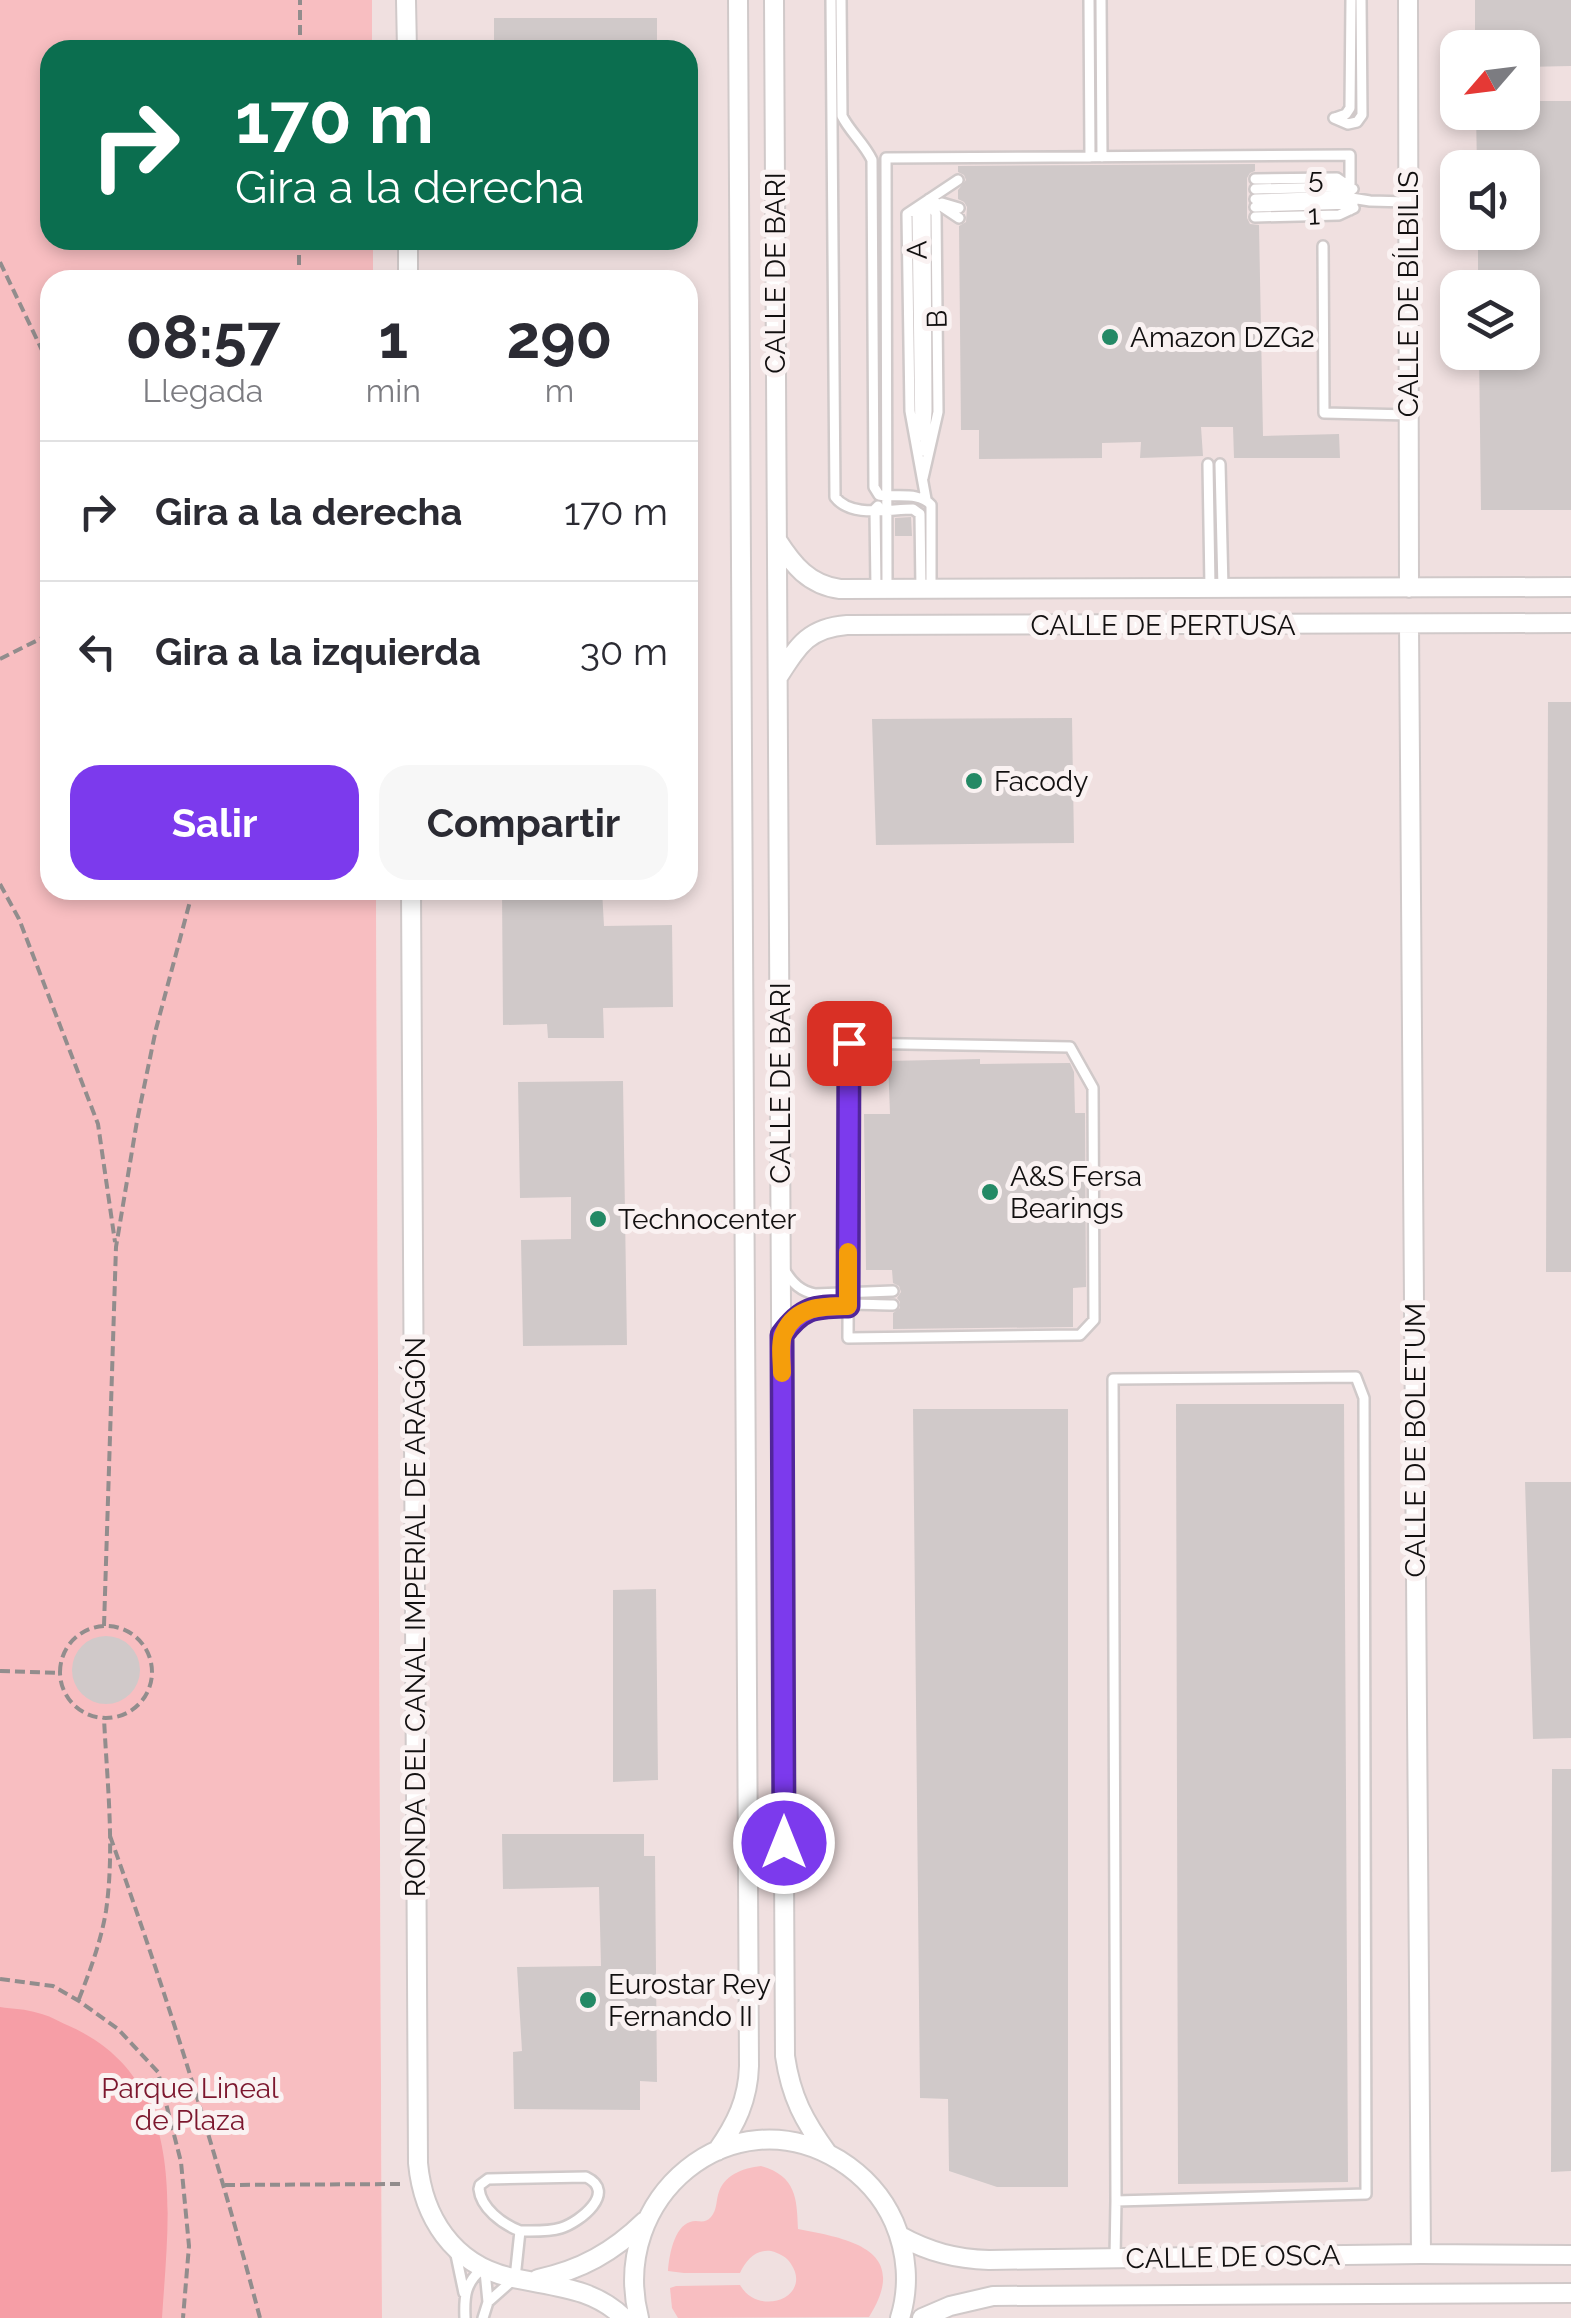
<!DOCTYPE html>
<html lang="es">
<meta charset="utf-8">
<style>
body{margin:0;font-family:Raleway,sans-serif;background:#f7f7f7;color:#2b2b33;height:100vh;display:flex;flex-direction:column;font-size:38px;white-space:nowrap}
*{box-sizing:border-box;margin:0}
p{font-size:32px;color:#7c7c81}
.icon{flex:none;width:55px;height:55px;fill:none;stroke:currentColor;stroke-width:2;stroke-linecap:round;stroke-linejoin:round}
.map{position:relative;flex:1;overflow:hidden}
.panel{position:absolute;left:40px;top:270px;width:658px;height:630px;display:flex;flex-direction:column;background:#fff;border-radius:30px;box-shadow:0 5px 15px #0003}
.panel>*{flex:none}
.guide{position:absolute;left:40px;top:40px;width:658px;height:210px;border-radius:30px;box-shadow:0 5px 15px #0003;background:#0b6e4f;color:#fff;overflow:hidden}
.needle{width:65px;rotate:242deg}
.controls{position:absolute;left:1440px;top:30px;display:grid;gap:20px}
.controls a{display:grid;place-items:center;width:100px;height:100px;border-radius:20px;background:#fff;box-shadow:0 5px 15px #0003;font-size:50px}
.pin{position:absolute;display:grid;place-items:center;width:85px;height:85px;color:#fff;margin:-42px;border-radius:20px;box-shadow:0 5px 15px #0006}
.me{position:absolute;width:110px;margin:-55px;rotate:0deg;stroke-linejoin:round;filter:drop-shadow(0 0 8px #0008)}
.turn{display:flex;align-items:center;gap:35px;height:210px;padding:0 30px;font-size:45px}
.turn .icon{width:130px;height:130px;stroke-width:2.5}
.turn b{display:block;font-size:70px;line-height:85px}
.eta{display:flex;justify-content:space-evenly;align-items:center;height:170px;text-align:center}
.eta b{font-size:60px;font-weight:700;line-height:70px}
.cta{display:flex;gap:20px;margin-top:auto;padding:20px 30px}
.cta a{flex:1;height:115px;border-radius:30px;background:#7c3aed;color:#fff;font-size:40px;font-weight:700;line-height:115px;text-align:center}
.cta a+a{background:#f7f7f7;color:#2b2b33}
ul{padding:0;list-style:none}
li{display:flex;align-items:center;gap:30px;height:140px;padding:0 30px;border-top:2px solid #e1e1e2}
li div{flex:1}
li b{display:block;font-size:38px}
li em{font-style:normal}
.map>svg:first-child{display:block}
.built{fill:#f0e0e0;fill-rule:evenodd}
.green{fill:#f8bec1}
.water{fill:#f69ea6}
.building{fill:#d0c9c9}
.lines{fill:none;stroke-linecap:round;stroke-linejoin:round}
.service-casing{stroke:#d0c9c9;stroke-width:14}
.minor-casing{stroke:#d0c9c9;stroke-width:22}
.path{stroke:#928d8d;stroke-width:4;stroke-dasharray:10 5;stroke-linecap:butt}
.service{stroke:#fff;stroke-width:9}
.minor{stroke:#fff;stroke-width:18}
.route-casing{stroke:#51269a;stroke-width:25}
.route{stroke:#7c3aed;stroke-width:18}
.slow{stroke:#f59e0b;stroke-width:18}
.poi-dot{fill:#248965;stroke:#faf2f2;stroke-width:4}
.labels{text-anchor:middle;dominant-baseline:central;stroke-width:10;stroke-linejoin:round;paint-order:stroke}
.street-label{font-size:28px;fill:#121010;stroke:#faf2f2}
.poi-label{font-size:28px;fill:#121010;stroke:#faf2f2;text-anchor:start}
.park-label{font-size:28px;fill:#7c172e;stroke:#faf2f2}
</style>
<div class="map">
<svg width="1571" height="2318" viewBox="0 0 1571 2318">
<rect width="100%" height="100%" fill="#faf2f2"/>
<path class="built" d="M372 0H1571V2318H382L376 890H688V280H373V240H688V50H372ZM1458 48H1522V112H1458ZM1458 168H1522V232H1458ZM1458 288H1522V352H1458Z"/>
<path class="green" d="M0 0H372V50H50V240H373V280H50V890H376L382 2318H0Z
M761 2166C796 2176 797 2198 798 2229 851 2239 911 2250 869 2317L678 2318 672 2308 670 2288 676 2286 740 2285C759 2318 813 2297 791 2264 787 2257 779 2253 771 2251 756 2249 746 2260 740 2273H684L668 2271C669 2256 674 2227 690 2222 698 2219 704 2225 711 2217 717 2210 716 2202 718 2195 723 2175 743 2168 761 2166Z"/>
<path class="water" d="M0 2007C13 2009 26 2009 38 2013 48 2015 58 2021 67 2025 189 2078 169 2209 162 2318H0Z"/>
<path class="building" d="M1475 0H1571V66L1522 67V48H1475Z
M494 18H657V50H494Z
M1522 101H1571V510H1481L1479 352H1522V288H1478V232H1522V168H1477L1476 112H1522Z
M1255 164V171L1250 173 1247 178V218L1250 224 1259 225 1263 436 1339 434 1340 458H1234L1233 427H1201L1203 456 1140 458 1141 442 1102 443V458L979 459V430H961L959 226 966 222 967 207 964 202 958 199V190L966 180 964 175 958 172V166Z
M911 517 912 536H895V518Z
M1548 702H1571V1272H1546Z
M1072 718 1074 843 876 845 872 719Z
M502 890H602L604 926 672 925 673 1007 603 1008 604 1038H548L547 1024 503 1025Z
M980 1059V1064L1070 1063 1074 1072 1075 1113H1085L1086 1287 1073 1288V1327L893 1329V1313L900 1308V1302L897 1298 901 1292 899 1286 893 1283 892 1270H866L864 1114H890L888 1061Z
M623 1081 627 1345 523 1346 521 1240 571 1239V1197L520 1198 518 1082Z
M1176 1404H1344L1348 2182 1178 2184Z
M913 1409H1068V2187H997L949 2171 948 2099 920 2098Z
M1525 1482H1571V1738L1533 1739Z
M656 1589 658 1780 613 1782V1590Z
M72 1670a34 34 0 1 1 68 0a34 34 0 1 1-68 0Z
M1552 1769H1571V2171L1551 2172Z
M502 1834H644V1856H655L657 2082 640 2081V2110L514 2109 513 2052 522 2051 517 1967 601 1966 599 1887 503 1889Z"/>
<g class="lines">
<defs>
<path id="service" d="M831 0 835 497C851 518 888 509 913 509L920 514 921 589
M841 0 842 116C850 132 864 143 872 160L874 487 879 495C896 498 919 491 931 505V589
M1089 0 1090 157
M1101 0 1102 157
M1334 118 1348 124 1357 122 1362 115 1361 0
M1335 118 1346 114 1350 108 1351 0
M1255 179 1337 178 1353 189
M1255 189 1338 187 1349 192
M1255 199 1339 196 1370 201 1408 202
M932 200 959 218
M942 203 959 208
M1255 207 1353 204
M1255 217 1339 215 1354 208
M1323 246 1324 413 1409 415
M920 436 917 214 922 208
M924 451 927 411 926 214 929 202
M1208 464 1210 587
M1220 464 1223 588
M923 478 938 412 936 214 929 199
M926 499 910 411 907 214 958 180
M876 589 875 509 878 506
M887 589 886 158 1350 155V210
M849 1043 1070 1047 1093 1088 1094 1320 1080 1335 848 1338Z
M785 1271C793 1284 801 1291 815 1294L893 1291
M784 1333C792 1321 802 1310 816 1306 835 1302 872 1305 893 1305
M455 2250 464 2293
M1115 2258 1116 2201 1113 1379 1356 1377 1364 1398 1366 2194 1116 2201
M488 2302 515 2278 520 2231C533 2231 548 2232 561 2228 580 2222 618 2192 586 2177L488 2179 480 2185 479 2189C481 2208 502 2224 520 2231
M465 2318C464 2297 465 2283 482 2269
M483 2318 488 2302 485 2271"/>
<path id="minor" d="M406 0 407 50
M774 0 785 2056C791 2097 804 2121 828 2154
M1408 0 1409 588
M408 240V280
M777 540C793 565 809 585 840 589L1571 587
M1409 625 1421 2254
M778 677C798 646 808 628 847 625L1571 623
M411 890 418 2163C423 2217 453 2264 509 2277 551 2287 591 2286 624 2318
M717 2151C736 2124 748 2100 749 2066L738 0
M900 2236C929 2252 956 2259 989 2260L1421 2254 1571 2255
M538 2279C581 2270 613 2252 645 2221
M639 2318C608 2198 731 2094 839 2160 863 2175 882 2195 894 2222 907 2252 910 2286 900 2318
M922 2318 950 2306 993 2296 1571 2293"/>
</defs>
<use href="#service" class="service-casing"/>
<use href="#minor" class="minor-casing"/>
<path class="path" d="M300 50V0
M0 262 50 367
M299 280V240
M0 659 50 634
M0 884 19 919 98 1124 115 1242
M104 1626 116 1247 137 1121 156 1029 193 890
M60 1672a46 46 0 1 1 92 0a46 46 0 1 1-92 0Z
M0 1671 60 1673
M110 1836C167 1995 217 2155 260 2318
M0 1979 53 1986 79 2001 118 2029 158 2072 181 2162 189 2246 183 2318
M79 1999C90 1971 101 1941 106 1911 115 1848 107 1782 104 1718
M225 2185 400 2184"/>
<use href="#service" class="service"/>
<use href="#minor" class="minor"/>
</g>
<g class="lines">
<defs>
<path id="route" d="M784 1843 782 1335C803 1306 815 1307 848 1306L849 1043"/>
</defs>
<use href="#route" class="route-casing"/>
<use href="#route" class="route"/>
<path class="slow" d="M782 1373C782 1361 779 1343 784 1333 796 1306 823 1306 848 1306V1252"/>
</g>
<g class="poi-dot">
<circle cx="1110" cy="337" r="10"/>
<circle cx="974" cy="781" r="10"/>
<circle cx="990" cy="1192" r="10"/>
<circle cx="598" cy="1219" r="10"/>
<circle cx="588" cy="2000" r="10"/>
</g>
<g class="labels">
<g class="street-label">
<text x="1316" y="178">5</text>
<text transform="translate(1314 215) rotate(-2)">1</text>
<text transform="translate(917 250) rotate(-91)">A</text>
<text transform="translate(775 273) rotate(-90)">CALLE DE BARI</text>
<text transform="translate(1408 294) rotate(-90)">CALLE DE BÍLBILIS</text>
<text transform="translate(937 319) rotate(-91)">B</text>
<text x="1163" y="625">CALLE DE PERTUSA</text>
<text transform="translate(780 1083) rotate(-90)">CALLE DE BARI</text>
<text transform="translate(1415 1440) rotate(-90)">CALLE DE BOLETUM</text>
<text transform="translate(415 1617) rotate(-90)">RONDA DEL CANAL IMPERIAL DE ARAGÓN</text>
<text transform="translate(1233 2257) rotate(-1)">CALLE DE OSCA</text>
</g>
<g class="poi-label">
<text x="1130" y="337">Amazon DZG2</text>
<text x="994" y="781">Facody</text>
<text x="1010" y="1176">A&amp;S Fersa<tspan x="1010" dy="32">Bearings</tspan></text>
<text x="618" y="1219">Technocenter</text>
<text x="608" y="1984">Eurostar Rey<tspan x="608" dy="32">Fernando II</tspan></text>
</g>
<g class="park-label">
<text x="190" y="2088">Parque Lineal<tspan x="190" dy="32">de Plaza</tspan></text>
</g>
</g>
</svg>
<div class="controls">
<a><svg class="needle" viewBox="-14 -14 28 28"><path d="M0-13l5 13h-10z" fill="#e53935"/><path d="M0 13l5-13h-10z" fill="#7c7c81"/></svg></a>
<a><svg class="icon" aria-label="sound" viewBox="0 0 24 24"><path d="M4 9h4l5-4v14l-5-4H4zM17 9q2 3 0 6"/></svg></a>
<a><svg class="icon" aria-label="layers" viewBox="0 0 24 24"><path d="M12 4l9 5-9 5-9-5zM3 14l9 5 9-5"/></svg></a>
</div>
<div class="pin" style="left:849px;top:1043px;background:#d93025"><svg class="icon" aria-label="arrive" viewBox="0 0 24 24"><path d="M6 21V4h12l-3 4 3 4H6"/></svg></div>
<svg class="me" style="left:784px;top:1843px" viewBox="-20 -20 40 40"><circle r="17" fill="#7c3aed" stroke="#fff" stroke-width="3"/><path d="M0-11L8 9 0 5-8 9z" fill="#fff"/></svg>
<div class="guide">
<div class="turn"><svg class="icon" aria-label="right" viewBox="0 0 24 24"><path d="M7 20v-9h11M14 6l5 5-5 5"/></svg><div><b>170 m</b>Gira a la derecha</div></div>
</div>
<section class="panel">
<div class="eta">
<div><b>08:57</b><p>Llegada</p></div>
<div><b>1</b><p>min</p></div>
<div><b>290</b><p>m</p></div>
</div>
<ul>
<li><svg class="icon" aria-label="right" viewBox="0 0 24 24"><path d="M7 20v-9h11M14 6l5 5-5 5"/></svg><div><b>Gira a la derecha</b></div><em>170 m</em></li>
<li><svg class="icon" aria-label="left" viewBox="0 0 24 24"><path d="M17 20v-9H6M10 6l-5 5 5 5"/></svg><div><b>Gira a la izquierda</b></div><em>30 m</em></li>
</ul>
<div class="cta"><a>Salir</a><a>Compartir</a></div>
</section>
</div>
